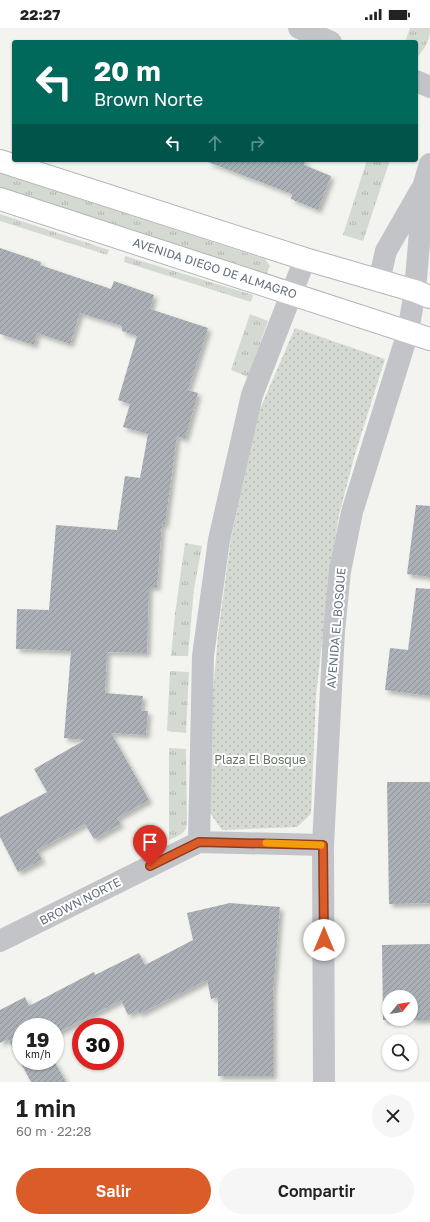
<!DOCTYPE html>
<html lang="es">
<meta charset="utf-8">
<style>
body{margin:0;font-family:"Golos Text",sans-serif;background:#f6f6f6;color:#222;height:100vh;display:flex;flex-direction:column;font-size:15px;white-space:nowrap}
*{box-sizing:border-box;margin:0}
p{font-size:13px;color:#767676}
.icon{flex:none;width:22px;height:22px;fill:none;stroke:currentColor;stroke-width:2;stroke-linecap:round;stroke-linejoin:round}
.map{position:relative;height:1054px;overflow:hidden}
.panel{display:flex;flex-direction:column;background:#fff;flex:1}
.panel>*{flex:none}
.hud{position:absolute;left:12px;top:12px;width:406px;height:122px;border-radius:4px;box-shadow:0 1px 3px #0004;background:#00695c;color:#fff;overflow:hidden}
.needle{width:26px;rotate:60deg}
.fabs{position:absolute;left:382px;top:962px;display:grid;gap:8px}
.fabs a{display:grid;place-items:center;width:36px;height:36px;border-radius:50%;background:#fff;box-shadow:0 1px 3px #0004;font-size:20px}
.speed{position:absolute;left:12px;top:990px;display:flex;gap:8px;font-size:20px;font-weight:700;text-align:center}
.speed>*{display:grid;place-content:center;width:52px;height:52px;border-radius:50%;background:#fff;box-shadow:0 1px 3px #0004;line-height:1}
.speed small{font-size:10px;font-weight:400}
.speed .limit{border:6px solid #d22;background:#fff;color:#111}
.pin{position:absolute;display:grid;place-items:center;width:34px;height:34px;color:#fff;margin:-41px -17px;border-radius:50% 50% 50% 0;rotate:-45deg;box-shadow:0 0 4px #0007}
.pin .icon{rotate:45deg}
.me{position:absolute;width:44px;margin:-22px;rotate:0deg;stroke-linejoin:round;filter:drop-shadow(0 0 3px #0008)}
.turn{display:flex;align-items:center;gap:14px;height:84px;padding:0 16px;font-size:18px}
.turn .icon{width:52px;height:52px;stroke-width:2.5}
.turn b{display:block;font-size:28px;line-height:34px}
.lanes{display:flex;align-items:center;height:38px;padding:0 16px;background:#0003;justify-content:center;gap:20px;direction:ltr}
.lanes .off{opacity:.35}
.round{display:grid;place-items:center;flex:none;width:42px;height:42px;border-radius:21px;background:#f6f6f6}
.head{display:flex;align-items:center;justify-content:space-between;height:68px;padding:0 16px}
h1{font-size:24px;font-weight:600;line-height:30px}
.cta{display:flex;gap:8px;margin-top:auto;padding:8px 16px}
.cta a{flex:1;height:46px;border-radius:24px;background:#da5c29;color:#fff;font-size:16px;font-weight:600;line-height:46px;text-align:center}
.cta a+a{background:#f6f6f6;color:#222}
.status{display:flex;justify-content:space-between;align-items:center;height:28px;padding:0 20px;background:#fff;direction:ltr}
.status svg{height:11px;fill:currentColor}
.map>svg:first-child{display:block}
.grass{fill:url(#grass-tufts)}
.park{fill:url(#park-dots)}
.building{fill:url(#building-hatch);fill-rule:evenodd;filter:url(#shadow)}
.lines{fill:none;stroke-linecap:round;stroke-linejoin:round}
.secondary-casing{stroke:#b2b6ba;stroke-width:24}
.street{stroke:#c2c4c8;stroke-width:22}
.secondary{stroke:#fff;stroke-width:22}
.route-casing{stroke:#8e3c1b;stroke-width:10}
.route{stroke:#da5c29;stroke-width:7}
.slow{stroke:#f59e0b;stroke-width:7}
.labels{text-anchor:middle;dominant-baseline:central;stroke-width:4;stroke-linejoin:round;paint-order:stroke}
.street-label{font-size:12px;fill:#64717f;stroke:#fff}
.park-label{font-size:12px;fill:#657762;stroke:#fff}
</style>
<div class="status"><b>22:27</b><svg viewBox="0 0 49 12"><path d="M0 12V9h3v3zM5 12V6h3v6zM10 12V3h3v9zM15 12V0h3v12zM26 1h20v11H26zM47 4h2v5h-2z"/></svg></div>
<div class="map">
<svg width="430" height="1054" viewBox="0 0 430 1054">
<defs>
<pattern id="grass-tufts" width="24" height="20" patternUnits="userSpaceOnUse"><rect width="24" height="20" fill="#d4dad1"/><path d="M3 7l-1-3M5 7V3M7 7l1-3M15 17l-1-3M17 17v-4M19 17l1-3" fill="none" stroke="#b0b5af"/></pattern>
<pattern id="park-dots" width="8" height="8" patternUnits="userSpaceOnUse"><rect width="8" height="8" fill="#d4dad1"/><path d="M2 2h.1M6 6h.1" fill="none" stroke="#b0b5af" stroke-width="1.8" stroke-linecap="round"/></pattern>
<pattern id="building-hatch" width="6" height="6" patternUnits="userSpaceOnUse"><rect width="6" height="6" fill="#aab0b5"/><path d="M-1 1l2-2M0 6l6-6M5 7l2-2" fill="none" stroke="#8e9498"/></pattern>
<filter id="shadow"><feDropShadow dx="3.5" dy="3.5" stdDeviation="2" flood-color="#0004"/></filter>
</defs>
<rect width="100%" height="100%" fill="#f3f4ef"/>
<path class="grass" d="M410 0H430C430 12 426 19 418 28L416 27V14H405Z
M367 132H390L363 213 343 207Z
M0 145 265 231 270 238 267 245 261 247 0 160Z
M0 186 109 222 107 227 0 193Z
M125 228 253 267 251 274 124 234Z
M250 286 268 293 248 349 231 342Z
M185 515 202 518 194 561 188 628H171L175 586Z
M170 643 189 644 186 705 167 703Z
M169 720 186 721 187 792C187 805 181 807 169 812Z"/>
<path class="park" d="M295 300 385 331 355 426 339 487 329 553 316 668 311 786 297 799 222 802 210 785 207 730 218 607 231 510 260 381Z"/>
<path class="building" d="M208 132H306L304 137 331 148 318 182 291 171 292 166 208 134Z
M0 220 41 234 40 237 111 261 114 253 154 267 150 281 208 300 188 362 198 365 185 411 177 408 165 497 162 496 157 559H149L147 625 107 624 105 665 143 668 141 683H148L146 707 111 705 149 772 117 790 121 796 94 811 85 796 37 822 42 832 18 844 0 809V789L47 764 34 741 85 712 64 710 71 623 16 621 17 581 49 582 56 497 117 502 125 448 140 450 148 406 123 399 130 376 118 372 137 308 122 303V298L80 285 70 316 37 305 34 317 0 306Z
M416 477 430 478V549L407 546Z
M416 560 430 561V668L385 662 390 620 408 622Z
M387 754H430V875L389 876Z
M230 875 280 879 273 965V1048H218V969L211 971 207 952 139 986 138 982 128 987 121 972 55 1006V999H21V1033H54L66 1054H31L8 1011 0 1015V982L25 969 29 978 94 944 95 947 139 925 145 937 193 912 187 885Z
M430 916V992H383L382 917ZM389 969H411V991H389Z"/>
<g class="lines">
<defs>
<path id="secondary" d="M0 133 305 231 415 263 430 269
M0 171 430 311"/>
</defs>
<use href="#secondary" class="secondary-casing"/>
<path class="street" d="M299 0 331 14
M416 53 430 59
M379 253 386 223 421 162
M199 814 203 628 219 512 252 367 305 231
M0 913 199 814 323 817
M324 1054 323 817 334 603 340 543 352 484 408 304 415 263 424 156 430 136"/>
<use href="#secondary" class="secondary"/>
</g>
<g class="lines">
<defs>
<path id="route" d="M150 838 199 814 323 817 324 912"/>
</defs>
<use href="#route" class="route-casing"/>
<use href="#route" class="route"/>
<path class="slow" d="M266 815 321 817"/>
</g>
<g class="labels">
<g class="street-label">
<text transform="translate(215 240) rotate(18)">AVENIDA DIEGO DE ALMAGRO</text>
<text transform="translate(336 600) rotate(-85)">AVENIDA EL BOSQUE</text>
<text transform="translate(80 873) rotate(-27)">BROWN NORTE</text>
</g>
<g class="park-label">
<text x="260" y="731">Plaza El Bosque</text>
</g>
</g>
</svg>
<div class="fabs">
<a><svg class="needle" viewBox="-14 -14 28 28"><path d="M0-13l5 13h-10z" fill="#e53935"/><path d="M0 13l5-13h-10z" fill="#767676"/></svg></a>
<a><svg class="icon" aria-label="search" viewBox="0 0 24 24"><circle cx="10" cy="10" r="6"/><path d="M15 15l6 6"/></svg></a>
</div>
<div class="speed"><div>19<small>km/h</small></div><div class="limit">30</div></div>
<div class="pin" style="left:150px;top:838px;background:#d93025"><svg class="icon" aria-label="arrive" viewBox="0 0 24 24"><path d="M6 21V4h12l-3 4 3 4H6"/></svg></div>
<svg class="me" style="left:324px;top:912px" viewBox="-20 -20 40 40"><circle r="19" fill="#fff"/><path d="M0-13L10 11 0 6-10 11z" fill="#da5c29"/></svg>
<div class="hud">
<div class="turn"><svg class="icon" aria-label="left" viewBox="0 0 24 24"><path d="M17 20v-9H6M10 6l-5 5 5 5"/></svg><div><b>20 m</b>Brown Norte</div></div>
<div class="lanes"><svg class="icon" aria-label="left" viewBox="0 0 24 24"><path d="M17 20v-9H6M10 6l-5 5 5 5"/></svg><svg class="icon off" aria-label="ahead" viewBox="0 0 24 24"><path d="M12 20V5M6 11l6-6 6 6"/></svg><svg class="icon off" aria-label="right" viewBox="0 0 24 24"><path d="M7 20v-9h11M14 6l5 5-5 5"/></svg></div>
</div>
</div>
<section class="panel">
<div class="head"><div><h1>1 min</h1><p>60 m · 22:28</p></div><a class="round"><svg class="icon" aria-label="close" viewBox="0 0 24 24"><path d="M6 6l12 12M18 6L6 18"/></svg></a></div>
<div class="cta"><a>Salir</a><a>Compartir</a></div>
</section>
